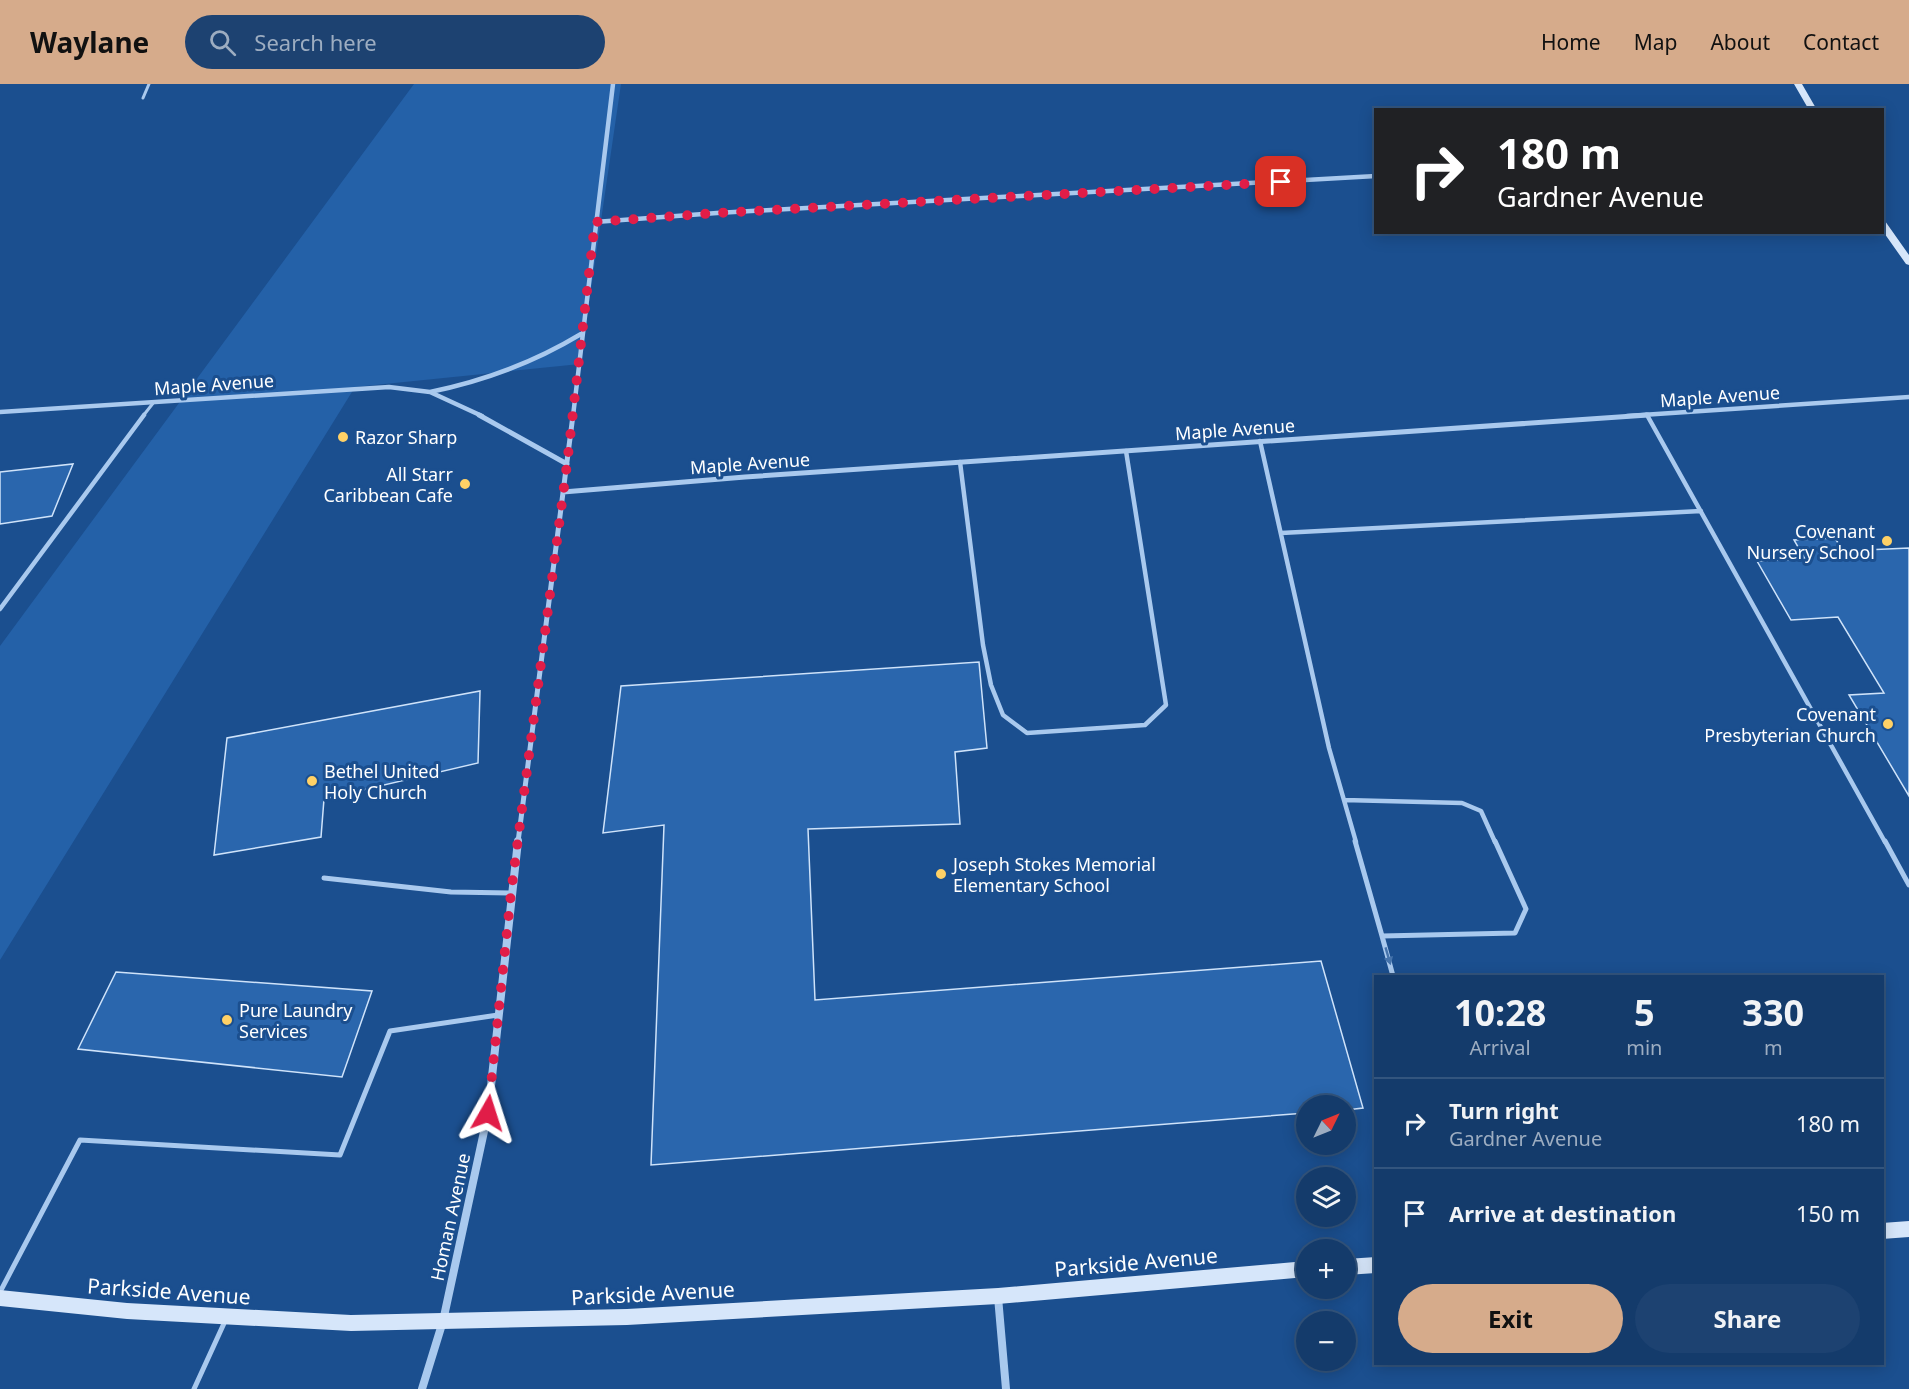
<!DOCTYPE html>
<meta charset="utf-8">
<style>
body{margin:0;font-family:"Noto Sans",sans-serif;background:#1d4271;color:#f1f3f6;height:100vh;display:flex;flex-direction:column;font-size:22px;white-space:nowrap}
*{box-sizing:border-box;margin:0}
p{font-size:20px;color:#9dadc1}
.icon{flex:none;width:33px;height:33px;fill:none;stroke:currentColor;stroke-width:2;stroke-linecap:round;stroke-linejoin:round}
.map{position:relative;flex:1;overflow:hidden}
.details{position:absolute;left:1374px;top:891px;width:510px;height:390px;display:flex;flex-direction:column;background:#143b6b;border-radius:0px;box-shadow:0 3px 15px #0003,0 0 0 2px #33557e}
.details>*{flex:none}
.top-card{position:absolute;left:1374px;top:24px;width:510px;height:126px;border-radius:0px;box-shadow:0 3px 15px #0003,0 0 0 2px #33557e;background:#202124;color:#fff;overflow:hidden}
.needle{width:39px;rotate:47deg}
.buttons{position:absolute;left:1296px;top:1011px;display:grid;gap:12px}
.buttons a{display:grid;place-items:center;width:60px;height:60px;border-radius:50%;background:#143b6b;box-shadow:0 3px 15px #0003,0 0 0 2px #33557e;font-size:30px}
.pin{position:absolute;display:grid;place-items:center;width:51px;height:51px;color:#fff;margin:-26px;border-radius:12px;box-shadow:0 3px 9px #0006}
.me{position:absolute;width:66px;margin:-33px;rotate:6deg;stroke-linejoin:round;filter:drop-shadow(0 0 4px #0008)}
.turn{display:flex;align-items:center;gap:21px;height:126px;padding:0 24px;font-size:27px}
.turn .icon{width:78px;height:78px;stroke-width:2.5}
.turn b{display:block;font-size:42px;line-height:51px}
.eta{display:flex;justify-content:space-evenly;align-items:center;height:102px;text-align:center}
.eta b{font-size:36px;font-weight:700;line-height:42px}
.action{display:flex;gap:12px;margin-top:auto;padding:12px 24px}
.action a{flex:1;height:69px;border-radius:36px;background:#d6ab8b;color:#111;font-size:24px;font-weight:700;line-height:69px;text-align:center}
.action a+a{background:#1d4271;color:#f1f3f6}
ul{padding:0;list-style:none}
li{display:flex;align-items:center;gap:18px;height:90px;padding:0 24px;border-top:2px solid #33557e}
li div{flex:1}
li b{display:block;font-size:22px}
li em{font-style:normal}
header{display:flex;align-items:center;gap:36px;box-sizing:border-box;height:84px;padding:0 30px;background:#d6ab8b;color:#111}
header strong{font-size:28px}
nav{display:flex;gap:33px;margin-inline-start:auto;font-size:21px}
.search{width:420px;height:54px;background:#1d4271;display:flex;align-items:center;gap:15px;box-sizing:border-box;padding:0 21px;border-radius:33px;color:#9dadc1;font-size:22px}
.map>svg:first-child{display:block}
.green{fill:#2461a8}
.building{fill:#2a66ad;stroke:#cfe3fa;stroke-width:1.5}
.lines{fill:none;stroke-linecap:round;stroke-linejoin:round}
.lane-far2{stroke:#a9c9ee;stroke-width:3}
.lane-far1{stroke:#a9c9ee;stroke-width:4.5}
.lane{stroke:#a9c9ee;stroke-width:5}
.street-far2{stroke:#a9c9ee;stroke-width:4.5}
.street-far1{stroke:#a9c9ee;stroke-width:5}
.street{stroke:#a9c9ee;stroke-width:8}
.secondary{fill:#d6e6fa;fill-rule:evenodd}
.oneway{fill:#4674ac}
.route{stroke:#e11d48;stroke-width:10;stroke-dasharray:0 18}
.poi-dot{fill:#ffd166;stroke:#1b4f8f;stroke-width:2}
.labels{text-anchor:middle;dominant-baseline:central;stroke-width:6;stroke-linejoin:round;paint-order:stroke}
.street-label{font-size:18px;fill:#fff;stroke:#1b4f8f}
.poi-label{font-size:18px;fill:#fff;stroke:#1b4f8f;text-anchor:start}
.near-street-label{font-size:21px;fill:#fff;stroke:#1b4f8f}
</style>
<header>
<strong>Waylane</strong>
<div class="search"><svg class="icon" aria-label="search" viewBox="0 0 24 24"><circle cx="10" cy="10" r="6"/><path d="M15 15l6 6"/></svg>Search here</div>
<nav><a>Home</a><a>Map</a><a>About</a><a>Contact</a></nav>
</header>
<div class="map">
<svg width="1909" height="1305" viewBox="0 0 1909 1305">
<rect width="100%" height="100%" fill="#1b4f8f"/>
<path class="green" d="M414 0H621L580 280 355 303 0 876V562Z"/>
<path class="building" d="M73 380 52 432 0 440V388Z
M1835 454 1843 467 1909 464V712L1849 611 1884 609 1838 533 1791 536 1757 477 1805 475 1794 456Z
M979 578 987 664 955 668 960 740 808 745 815 916 1321 877 1363 1024 1346 1026V1022H1306V1029L651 1081 664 741 603 749 621 602Z
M480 607 478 679 324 715 321 753 214 771 227 654Z
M116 888 372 907 342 993 78 965Z"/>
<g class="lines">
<path class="lane-far2" d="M143 14 149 0
M1646 330 1647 332
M143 332 154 318"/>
<path class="lane-far1" d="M1647 331 1885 758
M1260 357 1329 664 1356 758
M960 378 983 561 991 601 1003 631 1027 649 1145 641 1166 621 1126 367
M1281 449 1701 427
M0 525 144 331
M1344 716 1462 719 1481 727 1495 758"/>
<path class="lane" d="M1355 757 1382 852 1515 849 1526 825 1495 757
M1885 757 1909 801
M324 794 451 808 511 809
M1382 852 1393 892
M0 1208 80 1056 340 1071 390 947 498 931
M194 1305 226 1235"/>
<path class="street-far2" d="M595 138 717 129 1376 92
M430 308C484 297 533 279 581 250
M0 328 389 303 430 308 482 332
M573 332 613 0
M1627 332 1909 313"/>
<path class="street-far1" d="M479 331 567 380
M563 408 745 393 1648 331
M518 758 573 331"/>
<path class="street" d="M998 1213 1006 1305
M422 1305 443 1237 488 1029 518 757"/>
<path class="secondary" d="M1794 0H1802L1817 26H1809Z
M1882 136 1885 137 1909 171V181L1906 180 1882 146Z
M1909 1137V1153L1882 1155V1139Z
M1376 1173V1189L1346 1191V1175Z
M1306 1177V1193L998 1220 627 1241 351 1247 127 1235 0 1222V1206L127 1219 351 1231 627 1225 998 1204Z"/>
</g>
<defs><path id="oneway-solid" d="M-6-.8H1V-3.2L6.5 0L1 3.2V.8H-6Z" transform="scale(1.5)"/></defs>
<use class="oneway" href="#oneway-solid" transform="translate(1388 872) rotate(74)"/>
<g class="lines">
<path class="route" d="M488 1029 511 809 567 380 595 138 717 129 1281 98"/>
</g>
<g class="poi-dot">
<circle cx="343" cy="353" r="6"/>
<circle cx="465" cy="400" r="6"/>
<circle cx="1887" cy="457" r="6"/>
<circle cx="1888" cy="640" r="6"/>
<circle cx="312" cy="697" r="6"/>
<circle cx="941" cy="790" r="6"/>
<circle cx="227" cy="936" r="6"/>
</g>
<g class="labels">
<g class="street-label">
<text transform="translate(214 300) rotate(-4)">Maple Avenue</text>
<text transform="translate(1720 312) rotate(-4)">Maple Avenue</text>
<text transform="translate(1235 345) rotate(-4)">Maple Avenue</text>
<text transform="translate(750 379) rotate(-4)">Maple Avenue</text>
<text transform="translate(450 1133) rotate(-78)">Homan Avenue</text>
</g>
<g class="poi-label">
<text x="355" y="353">Razor Sharp</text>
<text x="453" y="390" text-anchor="end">All Starr<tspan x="453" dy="21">Caribbean Cafe</tspan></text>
<text x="1875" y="447" text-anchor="end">Covenant<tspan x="1875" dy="21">Nursery School</tspan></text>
<text x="1876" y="630" text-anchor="end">Covenant<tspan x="1876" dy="21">Presbyterian Church</tspan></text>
<text x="324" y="687">Bethel United<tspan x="324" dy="21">Holy Church</tspan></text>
<text x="953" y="780">Joseph Stokes Memorial<tspan x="953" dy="21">Elementary School</tspan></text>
<text x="239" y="926">Pure Laundry<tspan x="239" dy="21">Services</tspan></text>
</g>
<g class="near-street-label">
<text transform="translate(1136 1178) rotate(-5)">Parkside Avenue</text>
<text transform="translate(169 1207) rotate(4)">Parkside Avenue</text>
<text transform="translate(653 1209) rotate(-3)">Parkside Avenue</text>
</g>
</g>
</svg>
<div class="buttons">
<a><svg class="needle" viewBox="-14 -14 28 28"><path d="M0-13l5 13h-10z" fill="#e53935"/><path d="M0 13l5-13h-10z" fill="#9dadc1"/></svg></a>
<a><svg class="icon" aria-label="layers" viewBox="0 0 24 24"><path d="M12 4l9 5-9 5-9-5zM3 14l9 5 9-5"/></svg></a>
<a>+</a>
<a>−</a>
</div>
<div class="pin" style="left:1281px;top:98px;background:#d93025"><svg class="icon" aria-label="arrive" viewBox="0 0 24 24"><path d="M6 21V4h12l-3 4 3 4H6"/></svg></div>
<svg class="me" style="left:488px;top:1029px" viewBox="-20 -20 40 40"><path d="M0-17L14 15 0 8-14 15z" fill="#e11d48" stroke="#fff" stroke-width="4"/></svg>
<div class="top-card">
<div class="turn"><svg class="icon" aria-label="right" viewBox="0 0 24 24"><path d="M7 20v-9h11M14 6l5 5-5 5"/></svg><div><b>180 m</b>Gardner Avenue</div></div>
</div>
<section class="details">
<div class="eta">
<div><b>10:28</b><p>Arrival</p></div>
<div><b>5</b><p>min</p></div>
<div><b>330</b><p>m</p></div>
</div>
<ul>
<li><svg class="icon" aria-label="right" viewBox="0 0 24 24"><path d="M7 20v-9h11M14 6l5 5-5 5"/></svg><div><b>Turn right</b><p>Gardner Avenue</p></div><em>180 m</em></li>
<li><svg class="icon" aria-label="arrive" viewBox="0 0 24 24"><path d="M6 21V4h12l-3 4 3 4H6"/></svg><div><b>Arrive at destination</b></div><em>150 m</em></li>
</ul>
<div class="action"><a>Exit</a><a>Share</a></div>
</section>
</div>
